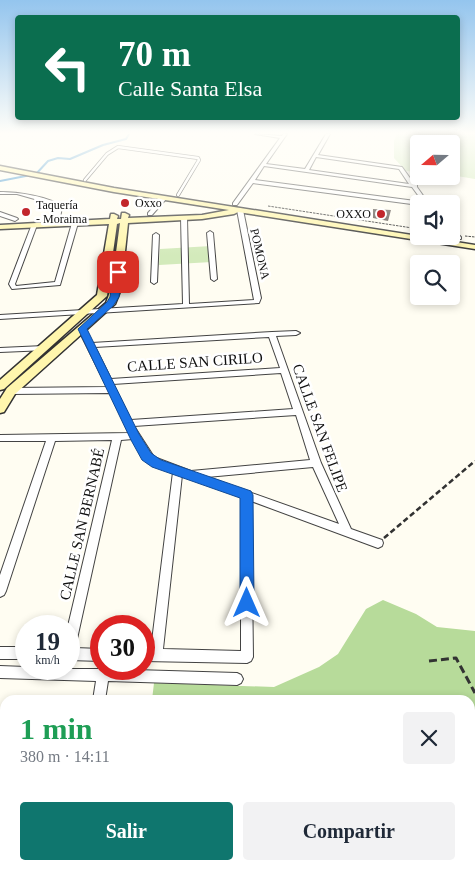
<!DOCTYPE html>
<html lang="es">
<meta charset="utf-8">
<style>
body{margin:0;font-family:Georgia,serif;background:#f2f2f3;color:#1f2937;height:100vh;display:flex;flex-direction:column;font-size:19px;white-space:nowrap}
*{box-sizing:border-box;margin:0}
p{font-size:16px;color:#747a83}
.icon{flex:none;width:28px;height:28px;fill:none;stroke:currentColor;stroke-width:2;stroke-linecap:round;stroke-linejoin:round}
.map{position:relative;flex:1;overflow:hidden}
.sheet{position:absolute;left:0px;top:695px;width:475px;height:175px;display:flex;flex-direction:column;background:#fff;border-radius:15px 15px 0 0;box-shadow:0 2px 8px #0003}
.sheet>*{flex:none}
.hud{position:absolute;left:15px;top:15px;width:445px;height:105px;border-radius:5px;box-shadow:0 2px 8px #0003;background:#0b6e4f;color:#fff;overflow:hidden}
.needle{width:32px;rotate:250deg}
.buttons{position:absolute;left:410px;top:135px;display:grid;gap:10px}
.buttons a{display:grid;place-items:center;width:50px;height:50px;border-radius:5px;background:#fff;box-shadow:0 2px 8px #0003;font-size:25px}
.speed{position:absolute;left:15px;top:615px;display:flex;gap:10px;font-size:25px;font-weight:700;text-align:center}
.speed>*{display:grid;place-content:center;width:65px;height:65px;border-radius:50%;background:#fff;box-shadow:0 2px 8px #0003;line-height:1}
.speed small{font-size:12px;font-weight:400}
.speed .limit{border:8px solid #d22;background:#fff;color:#111}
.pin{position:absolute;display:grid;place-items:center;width:42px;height:42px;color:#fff;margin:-21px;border-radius:10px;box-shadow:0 2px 8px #0006}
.me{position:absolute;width:55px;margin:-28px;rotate:0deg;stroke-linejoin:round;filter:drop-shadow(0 0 4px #0008)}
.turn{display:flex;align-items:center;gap:18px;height:105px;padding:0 20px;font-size:22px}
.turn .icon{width:65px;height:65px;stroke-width:2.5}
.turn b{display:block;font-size:35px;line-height:42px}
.round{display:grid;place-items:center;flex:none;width:52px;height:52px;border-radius:5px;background:#f2f2f3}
.headline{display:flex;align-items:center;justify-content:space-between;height:85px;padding:0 20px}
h1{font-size:30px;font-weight:700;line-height:38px;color:#1e9e55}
.button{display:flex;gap:10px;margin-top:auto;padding:10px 20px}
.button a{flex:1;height:58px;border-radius:5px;background:#0f766e;color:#fff;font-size:20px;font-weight:700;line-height:58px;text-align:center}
.button a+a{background:#f2f2f3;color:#1f2937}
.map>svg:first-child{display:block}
.green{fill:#d3eabb}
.forest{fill:#b7db9a}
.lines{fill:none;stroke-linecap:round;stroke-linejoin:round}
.stream{stroke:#3d93ce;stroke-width:2}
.building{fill:#59514c}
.lane-casing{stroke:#434343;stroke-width:4}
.street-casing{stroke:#434343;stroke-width:2}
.secondary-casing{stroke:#323232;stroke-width:3}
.path-far2{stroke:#323232;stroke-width:1;stroke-dasharray:2.5 1;stroke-linecap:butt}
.path-far1{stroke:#323232;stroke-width:2.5;stroke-dasharray:5.5 3;stroke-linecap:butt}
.path{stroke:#323232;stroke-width:3;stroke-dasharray:8 4;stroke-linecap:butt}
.lane{stroke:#fff;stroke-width:2.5}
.street{fill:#fff;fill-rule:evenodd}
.secondary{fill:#fff6ad;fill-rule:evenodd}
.route{fill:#1a73e8;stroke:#114b97}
.poi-dot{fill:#c2262c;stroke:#fff;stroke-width:2}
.labels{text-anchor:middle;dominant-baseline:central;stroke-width:5;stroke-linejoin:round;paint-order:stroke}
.far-poi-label{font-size:12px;fill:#101010;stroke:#fff;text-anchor:start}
.far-street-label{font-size:12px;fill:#101010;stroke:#fff}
.street-label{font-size:15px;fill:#101010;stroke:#fff}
</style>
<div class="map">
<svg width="475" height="870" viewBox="0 0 475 870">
<rect width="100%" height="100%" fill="#fffdf2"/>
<path class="green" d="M397 134H475V179L451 175V144H419V172L406 171 394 158V141Z
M211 246 212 262 159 265 160 249Z"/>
<path class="forest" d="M383 600 416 614 437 627 475 631V870H128V865H470V700H152L154 683 274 687 319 667 338 654 366 609Z"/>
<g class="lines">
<path class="stream" d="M0 181 36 174 48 161 58 158 70 159 103 145 126 139 129 134"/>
</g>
<path class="building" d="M373 209 391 210 388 221 373 218Z"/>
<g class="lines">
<defs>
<path id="lane" d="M85 180 107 154 118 147 198 158 199 160 178 195"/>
<path id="street" d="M255 134 282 136 283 134H287L266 164 305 169 326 134H330L318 155 402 167 415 185H417V187L429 204 419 205 253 183 237 205H233V203L280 138ZM316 157 399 169 409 184 309 170ZM264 166 412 187 423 202 255 180Z
M0 192C16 192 50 196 62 207L60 218 57 220 54 218 56 207 52 204 17 194H0Z
M162 197 167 198 152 215H148V213Z
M240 208 243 210 261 298 259 303 0 319V315L183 304 181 218 184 216 187 218 189 304 254 300 237 210Z
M0 212 17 218 18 219 15 221 0 216Z
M75 221 78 223 60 285 12 289 9 284 32 224 37 225 15 284 16 286 55 282 72 223Z
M451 228 461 237V239H457L451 233Z
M210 231 213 233 217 279 214 281 211 279 207 233Z
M156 233 159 235 157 282 154 284 151 282 153 235Z
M79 327H85L92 343 272 332 296 331 300 333 296 335 276 336 321 463 351 529 382 540 383 543 382 546 378 548 251 501 253 657 251 661 247 663 144 661V649H151L173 472 148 463 133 439 121 440 75 648 101 649V661L69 660 68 626 112 440 55 441 6 591 4 595 0 597V575L46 441H0V435L129 433 110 393 11 394 7 391 11 388 107 387 78 329ZM269 337 280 368 111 379 95 347ZM281 373 293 409 131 420 113 384ZM296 415 310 460 191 471 154 457 134 426ZM313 467 339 524 207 477ZM182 475 241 497V651L163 649Z
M44 346H47V350L0 352V348Z
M0 647H26V659H0Z
M101 664V669L237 673 241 675 243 679 241 683 237 685 108 681 105 700H93L96 681 0 678V666L26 667V669H98Z
M62 865H78L77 870H61Z"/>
<path id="secondary" d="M0 166 114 188 475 245V249L238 212 234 214 202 219 128 223 121 289 115 304 15 394 4 412 0 413V399L7 388 106 303 111 289 120 223 117 224 107 296 4 389 0 390V380L97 295 109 224 0 229V225L110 219 111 214H114L118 216 117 219H121L122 213H125L129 215 128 218 202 215 229 210 114 192 0 170Z"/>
</defs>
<use href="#lane" class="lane-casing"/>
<use href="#street" class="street-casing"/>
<use href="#secondary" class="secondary-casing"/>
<path class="path-far2" d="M268 206 419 229
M465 236 475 237"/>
<path class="path-far1" d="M384 538 475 461"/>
<path class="path" d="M429 661 456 658 475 693
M354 865 355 870"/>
<use href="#lane" class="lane"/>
<use href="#street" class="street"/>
<use href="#secondary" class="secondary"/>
</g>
<linearGradient id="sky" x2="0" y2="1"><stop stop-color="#94c5ee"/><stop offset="0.52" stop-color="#fffef9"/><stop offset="1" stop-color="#fffef9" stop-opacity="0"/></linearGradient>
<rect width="475" height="256" fill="url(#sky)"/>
<path class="route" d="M118 269 122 272 119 297 113 306 87 329 139 434 151 453 161 460 251 491 253 495 254 603 252 608 247 610 242 608 240 603V498L152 467 142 460 131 440 78 329 107 302 110 297 114 272Z"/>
<g class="poi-dot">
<circle cx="125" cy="203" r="5"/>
<circle cx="26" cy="212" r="5"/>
<circle cx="381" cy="214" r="5"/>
</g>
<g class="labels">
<g class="far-poi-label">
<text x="135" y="203">Oxxo</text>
<text x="36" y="205">Taquería<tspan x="36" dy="14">- Moraima</tspan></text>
<text x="371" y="214" text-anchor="end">OXXO</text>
</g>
<g class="far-street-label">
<text transform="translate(260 254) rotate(77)">POMONA</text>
</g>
<g class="street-label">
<text transform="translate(195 362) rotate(-4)">CALLE SAN CIRILO</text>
<text transform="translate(320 428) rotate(70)">CALLE SAN FELIPE</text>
<text transform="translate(82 524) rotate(-77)">CALLE SAN BERNABÉ</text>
</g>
</g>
</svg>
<div class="buttons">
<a><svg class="needle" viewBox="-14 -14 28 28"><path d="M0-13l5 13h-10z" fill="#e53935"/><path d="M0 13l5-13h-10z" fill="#747a83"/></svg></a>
<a><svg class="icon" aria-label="sound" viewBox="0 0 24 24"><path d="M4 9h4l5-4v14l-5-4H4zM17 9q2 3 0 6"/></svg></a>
<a><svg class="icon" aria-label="search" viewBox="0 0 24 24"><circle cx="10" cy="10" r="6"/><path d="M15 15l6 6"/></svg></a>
</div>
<div class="speed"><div>19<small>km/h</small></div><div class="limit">30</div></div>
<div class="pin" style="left:118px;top:272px;background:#d93025"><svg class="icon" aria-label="arrive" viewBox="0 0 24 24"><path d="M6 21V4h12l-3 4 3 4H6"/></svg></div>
<svg class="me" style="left:247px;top:603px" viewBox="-20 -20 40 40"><path d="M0-17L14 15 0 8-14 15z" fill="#1a73e8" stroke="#fff" stroke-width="4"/></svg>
<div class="hud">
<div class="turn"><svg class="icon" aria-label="left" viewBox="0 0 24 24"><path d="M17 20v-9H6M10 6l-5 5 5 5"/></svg><div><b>70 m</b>Calle Santa Elsa</div></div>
</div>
<section class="sheet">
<div class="headline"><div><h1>1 min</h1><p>380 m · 14:11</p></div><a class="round"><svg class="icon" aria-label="close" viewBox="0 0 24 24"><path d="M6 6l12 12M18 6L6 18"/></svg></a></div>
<div class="button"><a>Salir</a><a>Compartir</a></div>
</section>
</div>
